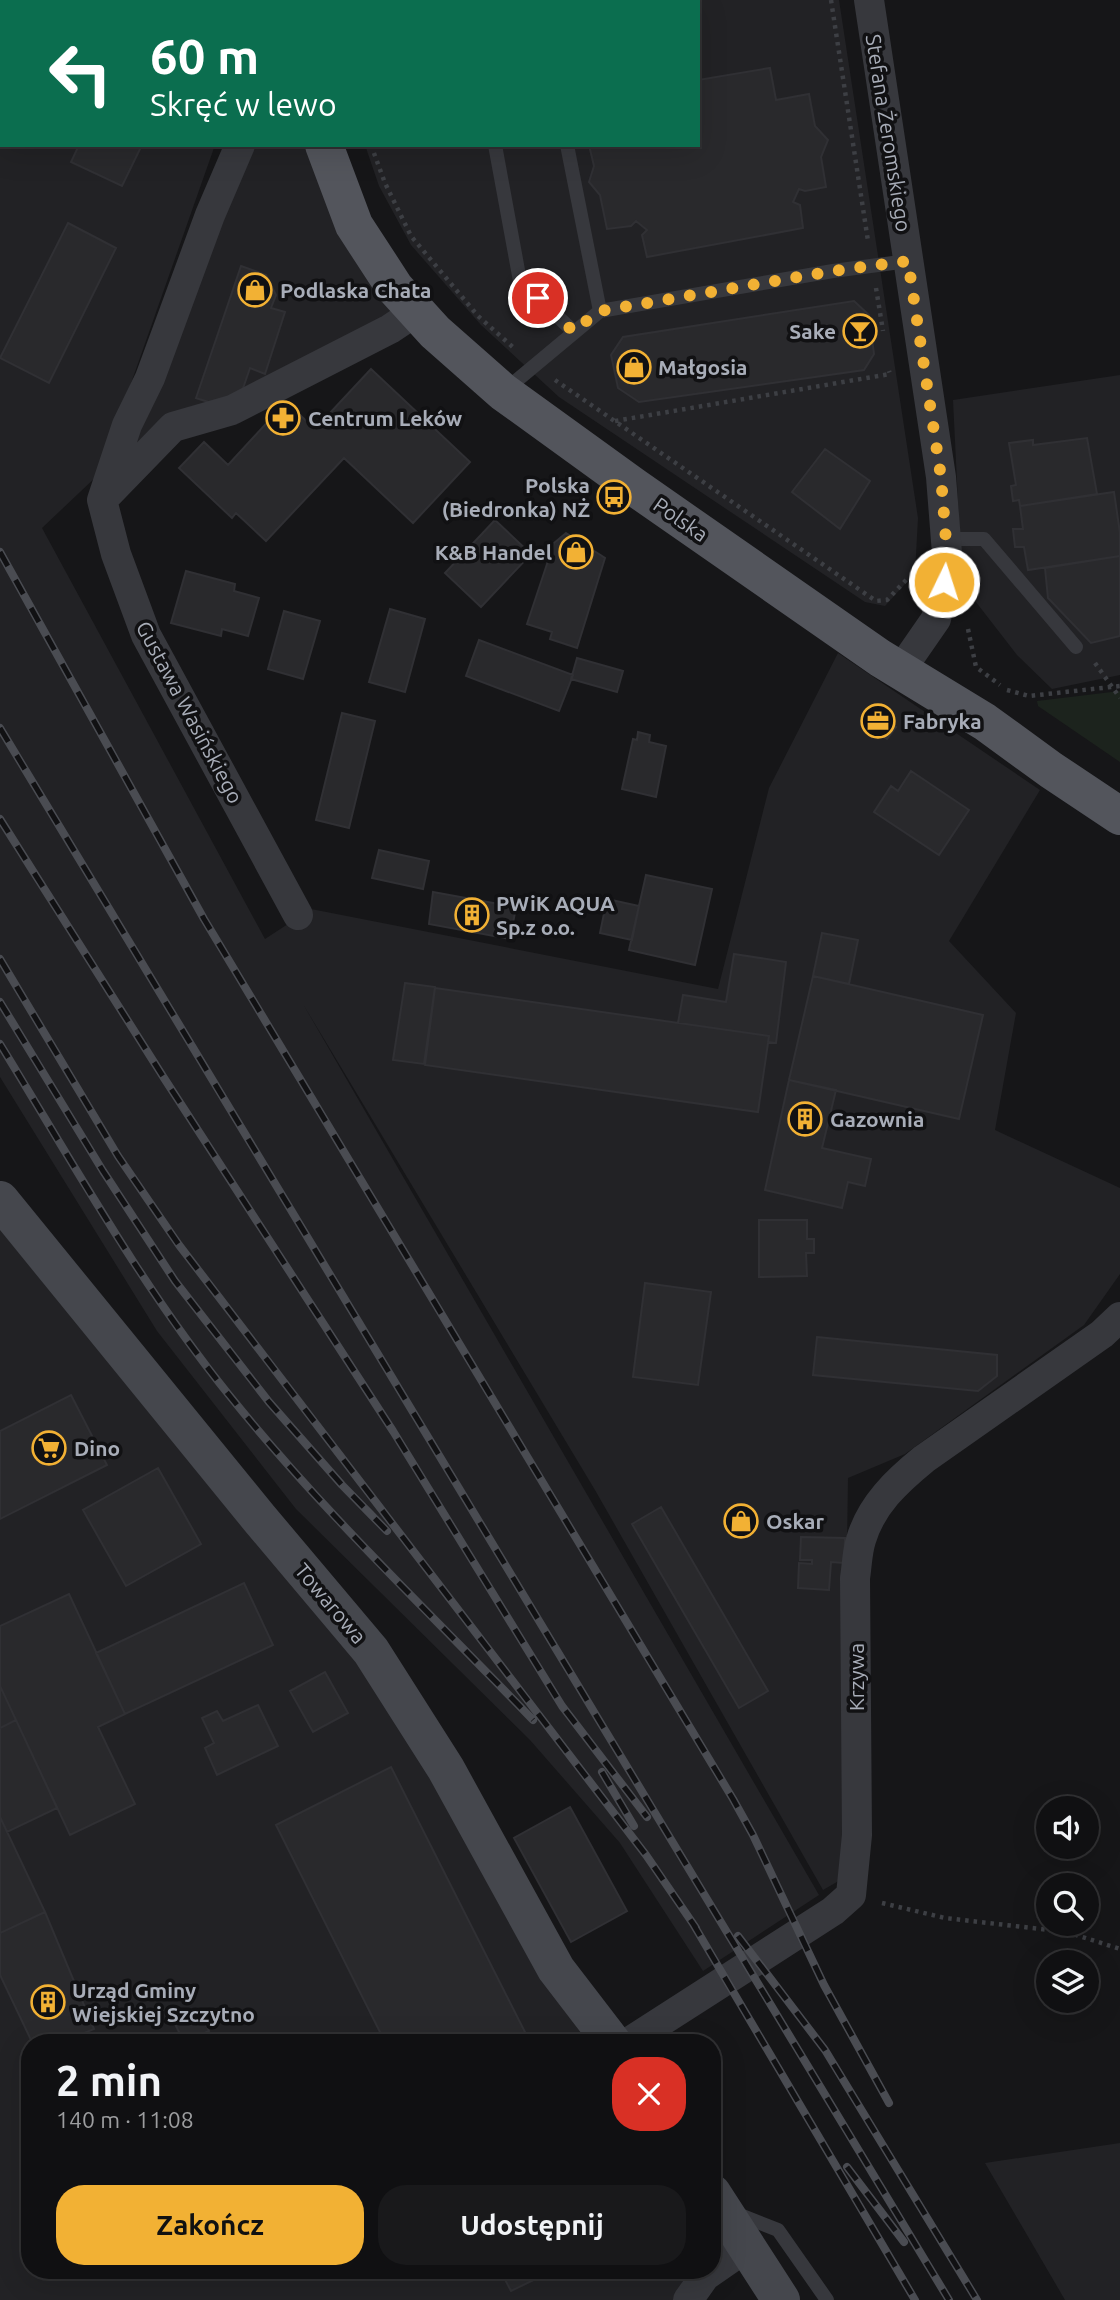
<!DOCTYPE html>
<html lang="pl">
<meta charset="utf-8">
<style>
body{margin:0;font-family:Ubuntu,sans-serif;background:#19191b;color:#f1f3f6;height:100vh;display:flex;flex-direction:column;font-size:26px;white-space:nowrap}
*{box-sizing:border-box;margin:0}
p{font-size:23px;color:#9c9d9f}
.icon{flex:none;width:38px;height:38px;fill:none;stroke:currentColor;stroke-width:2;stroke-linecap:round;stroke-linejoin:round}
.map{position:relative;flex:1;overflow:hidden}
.drawer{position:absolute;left:21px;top:2034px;width:700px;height:245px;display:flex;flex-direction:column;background:#101012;border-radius:28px;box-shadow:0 7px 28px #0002,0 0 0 2px #303032}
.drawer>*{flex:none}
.hud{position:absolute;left:0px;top:0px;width:700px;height:147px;box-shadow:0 7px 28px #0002,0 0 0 2px #303032;background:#0b6e4f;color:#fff;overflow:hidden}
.fabs{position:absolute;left:1036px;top:1796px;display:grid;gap:14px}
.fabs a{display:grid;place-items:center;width:63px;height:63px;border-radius:50%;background:#101012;box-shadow:0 7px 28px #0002,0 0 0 2px #303032;font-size:35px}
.pin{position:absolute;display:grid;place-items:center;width:60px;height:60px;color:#fff;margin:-30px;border:4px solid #fff;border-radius:50%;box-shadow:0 2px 7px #0007}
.me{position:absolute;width:77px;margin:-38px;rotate:4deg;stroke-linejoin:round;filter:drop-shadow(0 0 5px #0008)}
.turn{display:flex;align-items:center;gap:24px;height:147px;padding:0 35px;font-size:32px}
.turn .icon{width:91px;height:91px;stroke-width:2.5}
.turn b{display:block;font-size:49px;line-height:60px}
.round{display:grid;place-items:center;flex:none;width:74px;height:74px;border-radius:28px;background:#19191b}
.summary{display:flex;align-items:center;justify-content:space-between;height:119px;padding:0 35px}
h1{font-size:42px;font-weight:700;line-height:52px}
.button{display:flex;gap:14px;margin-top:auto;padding:14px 35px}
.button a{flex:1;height:80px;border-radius:28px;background:#f2b134;color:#111;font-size:28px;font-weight:700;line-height:80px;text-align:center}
.button a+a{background:#19191b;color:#f1f3f6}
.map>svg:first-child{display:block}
.built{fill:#222225}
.green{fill:#1c231d}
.building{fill:#29292c;stroke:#303034;stroke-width:2}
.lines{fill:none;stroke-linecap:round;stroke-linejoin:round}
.path{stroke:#3d3f44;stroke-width:4.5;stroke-dasharray:3.5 5;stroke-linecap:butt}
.lane{stroke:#37383d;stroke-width:14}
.street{stroke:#37383d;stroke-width:30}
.secondary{stroke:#45474d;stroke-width:38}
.primary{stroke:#53555c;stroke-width:38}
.rail-casing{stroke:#4a4c52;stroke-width:8}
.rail{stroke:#111113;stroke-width:5;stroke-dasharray:16;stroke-linecap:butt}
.route{stroke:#f2b134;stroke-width:12;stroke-dasharray:0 21.6}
.labels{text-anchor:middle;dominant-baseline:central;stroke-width:7;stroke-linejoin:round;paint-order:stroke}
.street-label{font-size:21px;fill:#a8adb8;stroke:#111113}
.poi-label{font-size:21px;font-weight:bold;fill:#a8adb8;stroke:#111113;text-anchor:start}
</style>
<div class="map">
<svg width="1120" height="2300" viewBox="0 0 1120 2300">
<rect width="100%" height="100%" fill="#161618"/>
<path class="built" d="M0 0H283L2 2V145H215L99 474 42 528 265 939 311 909 718 989 769 788 838 653 1040 790 949 941 1016 1013 995 1130 1120 1188V1274L1084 1325 905 1454 848 1478 842 1879 823 1890 595 1490 303 1004 819 1895 703 1971 620 1843 530 1740 296 1509 157 1331 0 1077Z
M336 0H839L918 518 915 573 885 606 865 602 559 397 481 325 411 245 379 186 365 145H698V2H336Z
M254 145H305L392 314 115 478Z
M1120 375V675L1052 689 1017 655 962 584 953 400Z
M0 1212 356 1659 599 2042H30V2270H710L683 2300H0Z
M1120 2143V2300H1065L985 2163Z"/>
<path class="green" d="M1120 691V762L1038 706 1037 701Z"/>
<path class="building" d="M353 0H432V2Z
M563 0H669L659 2Z
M770 68 776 100 809 94 815 126 828 140 821 157 826 187 805 191 799 189 793 202 800 205 803 228 647 257 642 235 647 230 636 221 631 226 607 229 600 195 589 182 594 166 589 145H698V80Z
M79 145H142L122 186 71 162Z
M68 223 116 248 49 383 0 358Z
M241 266 266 275 276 295 271 308 285 312 265 374 250 368 240 397 221 406 196 398Z
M854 301 869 315 874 354 864 370 639 402 618 388 611 355 623 337Z
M371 369 470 462 413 523 344 458 266 541 236 513 232 518 179 468 204 442 228 465 286 402 315 429Z
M1087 438 1097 494 1020 506 1019 500 1013 501 1011 486 1016 485 1009 443 1033 440V445Z
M825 449 870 481 840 529 792 492Z
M1114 492 1120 533V556L1028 570 1024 547H1015L1013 529H1023L1020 506Z
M495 520 531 554 481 607 445 573Z
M566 533 605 558 577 648 550 639 552 632 527 624 554 543Z
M1120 556V636L1091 643 1048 598 1045 568Z
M186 571 235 584 234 591 259 598 248 636 222 629 221 636 171 623Z
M390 609 425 619 405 692 369 682Z
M284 611 320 621 303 679 268 669Z
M479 640 573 675 559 711 466 676Z
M577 658 623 671 617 692 571 679Z
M875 706 893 718 889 723 896 727 887 739 863 723Z
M342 713 375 721 349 828 316 820Z
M638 732 650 735 649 742 666 746 656 797 622 789 633 739 637 740Z
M911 771 969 810 939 855 874 812 891 786 898 791Z
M379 850 429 861 423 889 372 878Z
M646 875 712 889 695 965 629 950Z
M433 892 516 907 510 939 429 924Z
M607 899 639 906 632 940 600 933Z
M822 933 858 940 849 984 813 976Z
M734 954 786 962 776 1043 768 1042 769 1036 678 1023 683 995 726 1002Z
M813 976 983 1015 959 1119 789 1080Z
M405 983 435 987 424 1064 393 1060Z
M435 988 769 1036 758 1112 425 1065Z
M789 1080 836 1090 822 1148 871 1159 865 1186 848 1182 842 1208 765 1190Z
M759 1220H807V1239H814V1253H806L807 1276 759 1277Z
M645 1283 711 1292 698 1385 633 1377Z
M817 1337 997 1355V1376L978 1391 813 1375Z
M71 1395 107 1465 0 1519V1431Z
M158 1468 201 1544 126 1586 83 1510Z
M661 1507 768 1691 739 1708 632 1524Z
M801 1537 845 1538 844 1563 831 1562 829 1590 798 1588 799 1563 812 1564V1560H800Z
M244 1583 273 1645 125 1714 96 1653Z
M69 1594 125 1714 98 1727 135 1804 70 1835 0 1686V1626Z
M325 1672 348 1713 313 1732 290 1691Z
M0 1686 16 1720 0 1728Z
M258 1705 278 1746 217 1775 205 1748 214 1743 202 1718 217 1711 223 1721Z
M16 1720 57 1808 7 1832 0 1817V1728Z
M391 1767 530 2042H385L276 1825Z
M570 1807 627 1911 571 1942 514 1838Z
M0 1817 45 1912 0 1933Z
M45 1912 94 2029 63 2042H32L0 1975V1933Z
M198 2009 209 2031 184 2042 173 2020Z
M500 2270H554L511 2291Z"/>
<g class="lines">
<path class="path" d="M340 0V2
M831 0 868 241
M371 145 385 183 411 236 478 316 515 349
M876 288 883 331
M555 380 876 601 887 600 908 578 912 580
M615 421 890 374 889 371
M968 629 976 667 1000 685
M1095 663 1120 698
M1007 690 1029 696 1120 686
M882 1903 945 1918 1067 1932 1120 1949"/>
<path class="lane" d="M163 0 164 2
M528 0 529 2
M495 145 520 281 573 331
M600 311 833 271 908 261
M504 391 600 311 567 145
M946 539H984L1076 647
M735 2213 778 2230 827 2300"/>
<path class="street" d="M869 0 941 477 948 566 936 619 900 671
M240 145 210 215 150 378 127 425 102 500 116 554 146 635 298 915
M106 496 173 427 232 410 390 329 417 311
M629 2042 833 1911 851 1895 857 1835 855 1578C857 1566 857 1552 861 1540 871 1505 897 1481 924 1459L1102 1334 1120 1317
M688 2300 705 2276 747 2247"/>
<path class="secondary" d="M0 1200 259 1518 371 1651 446 1769 556 1969 612 2042
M712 2193 781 2300"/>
<path class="primary" d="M293 0V2
M324 145 354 225 395 288 435 332 503 392 633 486 880 658 985 722 1051 770 1120 816"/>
<defs>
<path id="rail" d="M0 552 204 919 733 1799 753 1835 824 1985 889 2103
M0 728 949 2300
M0 819 164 1078 393 1431 562 1706 647 1817
M0 959 118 1156 179 1245 646 1855 696 1928
M0 1002 103 1171 175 1281 269 1402 342 1485 387 1531
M0 1044C73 1163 141 1286 229 1395 322 1511 430 1613 533 1720
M602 1772 634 1826
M692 1922 915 2300
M738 1936 825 2050 977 2300
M847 2167 904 2242"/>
</defs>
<use href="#rail" class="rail-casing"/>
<use href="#rail" class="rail"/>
</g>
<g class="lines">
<path class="route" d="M538 298 573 331 600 311 833 271 908 261 941 477 948 566 944 582"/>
</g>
<defs>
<symbol id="shop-ring" viewBox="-11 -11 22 22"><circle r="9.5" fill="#111113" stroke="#f2b134" stroke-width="1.5"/><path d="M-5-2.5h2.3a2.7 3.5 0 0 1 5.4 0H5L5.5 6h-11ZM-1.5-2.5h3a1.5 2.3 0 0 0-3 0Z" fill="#f2b134"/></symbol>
<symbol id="bar-ring" viewBox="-11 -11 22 22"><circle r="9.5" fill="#111113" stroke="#f2b134" stroke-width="1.5"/><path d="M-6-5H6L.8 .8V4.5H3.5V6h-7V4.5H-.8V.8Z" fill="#f2b134"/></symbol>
<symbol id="pharmacy-ring" viewBox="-11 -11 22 22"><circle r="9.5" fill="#111113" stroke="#f2b134" stroke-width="1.5"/><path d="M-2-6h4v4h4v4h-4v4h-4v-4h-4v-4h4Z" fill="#f2b134"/></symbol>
<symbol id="bus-ring" viewBox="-11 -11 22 22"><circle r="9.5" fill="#111113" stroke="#f2b134" stroke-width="1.5"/><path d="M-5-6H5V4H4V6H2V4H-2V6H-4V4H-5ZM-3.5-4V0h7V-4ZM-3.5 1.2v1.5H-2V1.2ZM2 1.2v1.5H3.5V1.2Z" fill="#f2b134"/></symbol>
<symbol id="office-ring" viewBox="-11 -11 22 22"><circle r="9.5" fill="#111113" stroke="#f2b134" stroke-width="1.5"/><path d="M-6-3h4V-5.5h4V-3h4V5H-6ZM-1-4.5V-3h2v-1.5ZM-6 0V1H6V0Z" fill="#f2b134"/></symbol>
<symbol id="building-ring" viewBox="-11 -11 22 22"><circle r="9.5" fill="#111113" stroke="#f2b134" stroke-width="1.5"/><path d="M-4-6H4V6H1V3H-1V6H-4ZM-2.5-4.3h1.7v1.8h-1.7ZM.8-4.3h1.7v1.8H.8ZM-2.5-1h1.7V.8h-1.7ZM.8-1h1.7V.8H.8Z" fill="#f2b134"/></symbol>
<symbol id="supermarket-ring" viewBox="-11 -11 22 22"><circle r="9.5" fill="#111113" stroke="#f2b134" stroke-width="1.5"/><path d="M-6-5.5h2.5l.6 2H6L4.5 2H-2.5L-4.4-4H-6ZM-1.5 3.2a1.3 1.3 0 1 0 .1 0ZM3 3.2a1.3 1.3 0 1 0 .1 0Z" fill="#f2b134"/></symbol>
</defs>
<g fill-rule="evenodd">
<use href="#shop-ring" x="236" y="271" width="38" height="38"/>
<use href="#bar-ring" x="841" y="312" width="38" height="38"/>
<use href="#shop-ring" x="615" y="348" width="38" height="38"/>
<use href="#pharmacy-ring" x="264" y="399" width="38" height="38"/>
<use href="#bus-ring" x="595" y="478" width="38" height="38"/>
<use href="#shop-ring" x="557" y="533" width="38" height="38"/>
<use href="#office-ring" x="859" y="702" width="38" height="38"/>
<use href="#building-ring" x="453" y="896" width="38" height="38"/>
<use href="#building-ring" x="786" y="1100" width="38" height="38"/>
<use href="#supermarket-ring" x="30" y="1429" width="38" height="38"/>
<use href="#shop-ring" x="722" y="1502" width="38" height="38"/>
<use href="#building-ring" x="29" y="1983" width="38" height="38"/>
</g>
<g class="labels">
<g class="street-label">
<text transform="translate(889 133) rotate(81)">Stefana Żeromskiego</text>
<text transform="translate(681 519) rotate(35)">Polska</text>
<text transform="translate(190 712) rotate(62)">Gustawa Wasińskiego</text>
<text transform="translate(331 1603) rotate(50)">Towarowa</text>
<text transform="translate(856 1677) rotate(-90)">Krzywa</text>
</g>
<g class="poi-label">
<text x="280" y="290">Podlaska Chata</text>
<text x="836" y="331" text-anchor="end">Sake</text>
<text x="658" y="367">Małgosia</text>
<text x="308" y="418">Centrum Leków</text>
<text x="590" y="485" text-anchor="end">Polska<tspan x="590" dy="24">(Biedronka) NŻ</tspan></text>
<text x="552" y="552" text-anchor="end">K&amp;B Handel</text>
<text x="903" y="721">Fabryka</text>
<text x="496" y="903">PWiK AQUA<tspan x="496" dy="24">Sp.z o.o.</tspan></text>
<text x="830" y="1119">Gazownia</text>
<text x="74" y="1448">Dino</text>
<text x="766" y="1521">Oskar</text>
<text x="72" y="1990">Urząd Gminy<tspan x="72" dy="24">Wiejskiej Szczytno</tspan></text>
</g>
</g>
</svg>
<div class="fabs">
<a><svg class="icon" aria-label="sound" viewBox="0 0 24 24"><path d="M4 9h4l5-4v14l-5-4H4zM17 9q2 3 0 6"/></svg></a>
<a><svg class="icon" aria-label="search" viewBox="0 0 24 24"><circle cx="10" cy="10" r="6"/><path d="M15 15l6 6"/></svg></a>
<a><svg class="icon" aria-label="layers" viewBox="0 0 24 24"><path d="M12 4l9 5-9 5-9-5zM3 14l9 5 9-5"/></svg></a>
</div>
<div class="pin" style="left:538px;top:298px;background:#d93025"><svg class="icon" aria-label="arrive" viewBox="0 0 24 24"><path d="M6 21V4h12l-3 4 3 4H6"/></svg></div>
<svg class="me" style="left:944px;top:582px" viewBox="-20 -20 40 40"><circle r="17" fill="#f2b134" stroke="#fff" stroke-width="3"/><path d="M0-11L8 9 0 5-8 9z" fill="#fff"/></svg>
<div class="hud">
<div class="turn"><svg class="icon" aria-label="left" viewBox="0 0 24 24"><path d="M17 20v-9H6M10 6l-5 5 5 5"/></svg><div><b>60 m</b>Skręć w lewo</div></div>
</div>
<section class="drawer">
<div class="summary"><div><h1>2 min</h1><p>140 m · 11:08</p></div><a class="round" style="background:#d93025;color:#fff"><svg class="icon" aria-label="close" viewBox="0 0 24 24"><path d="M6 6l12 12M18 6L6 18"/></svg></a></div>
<div class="button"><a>Zakończ</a><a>Udostępnij</a></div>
</section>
</div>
